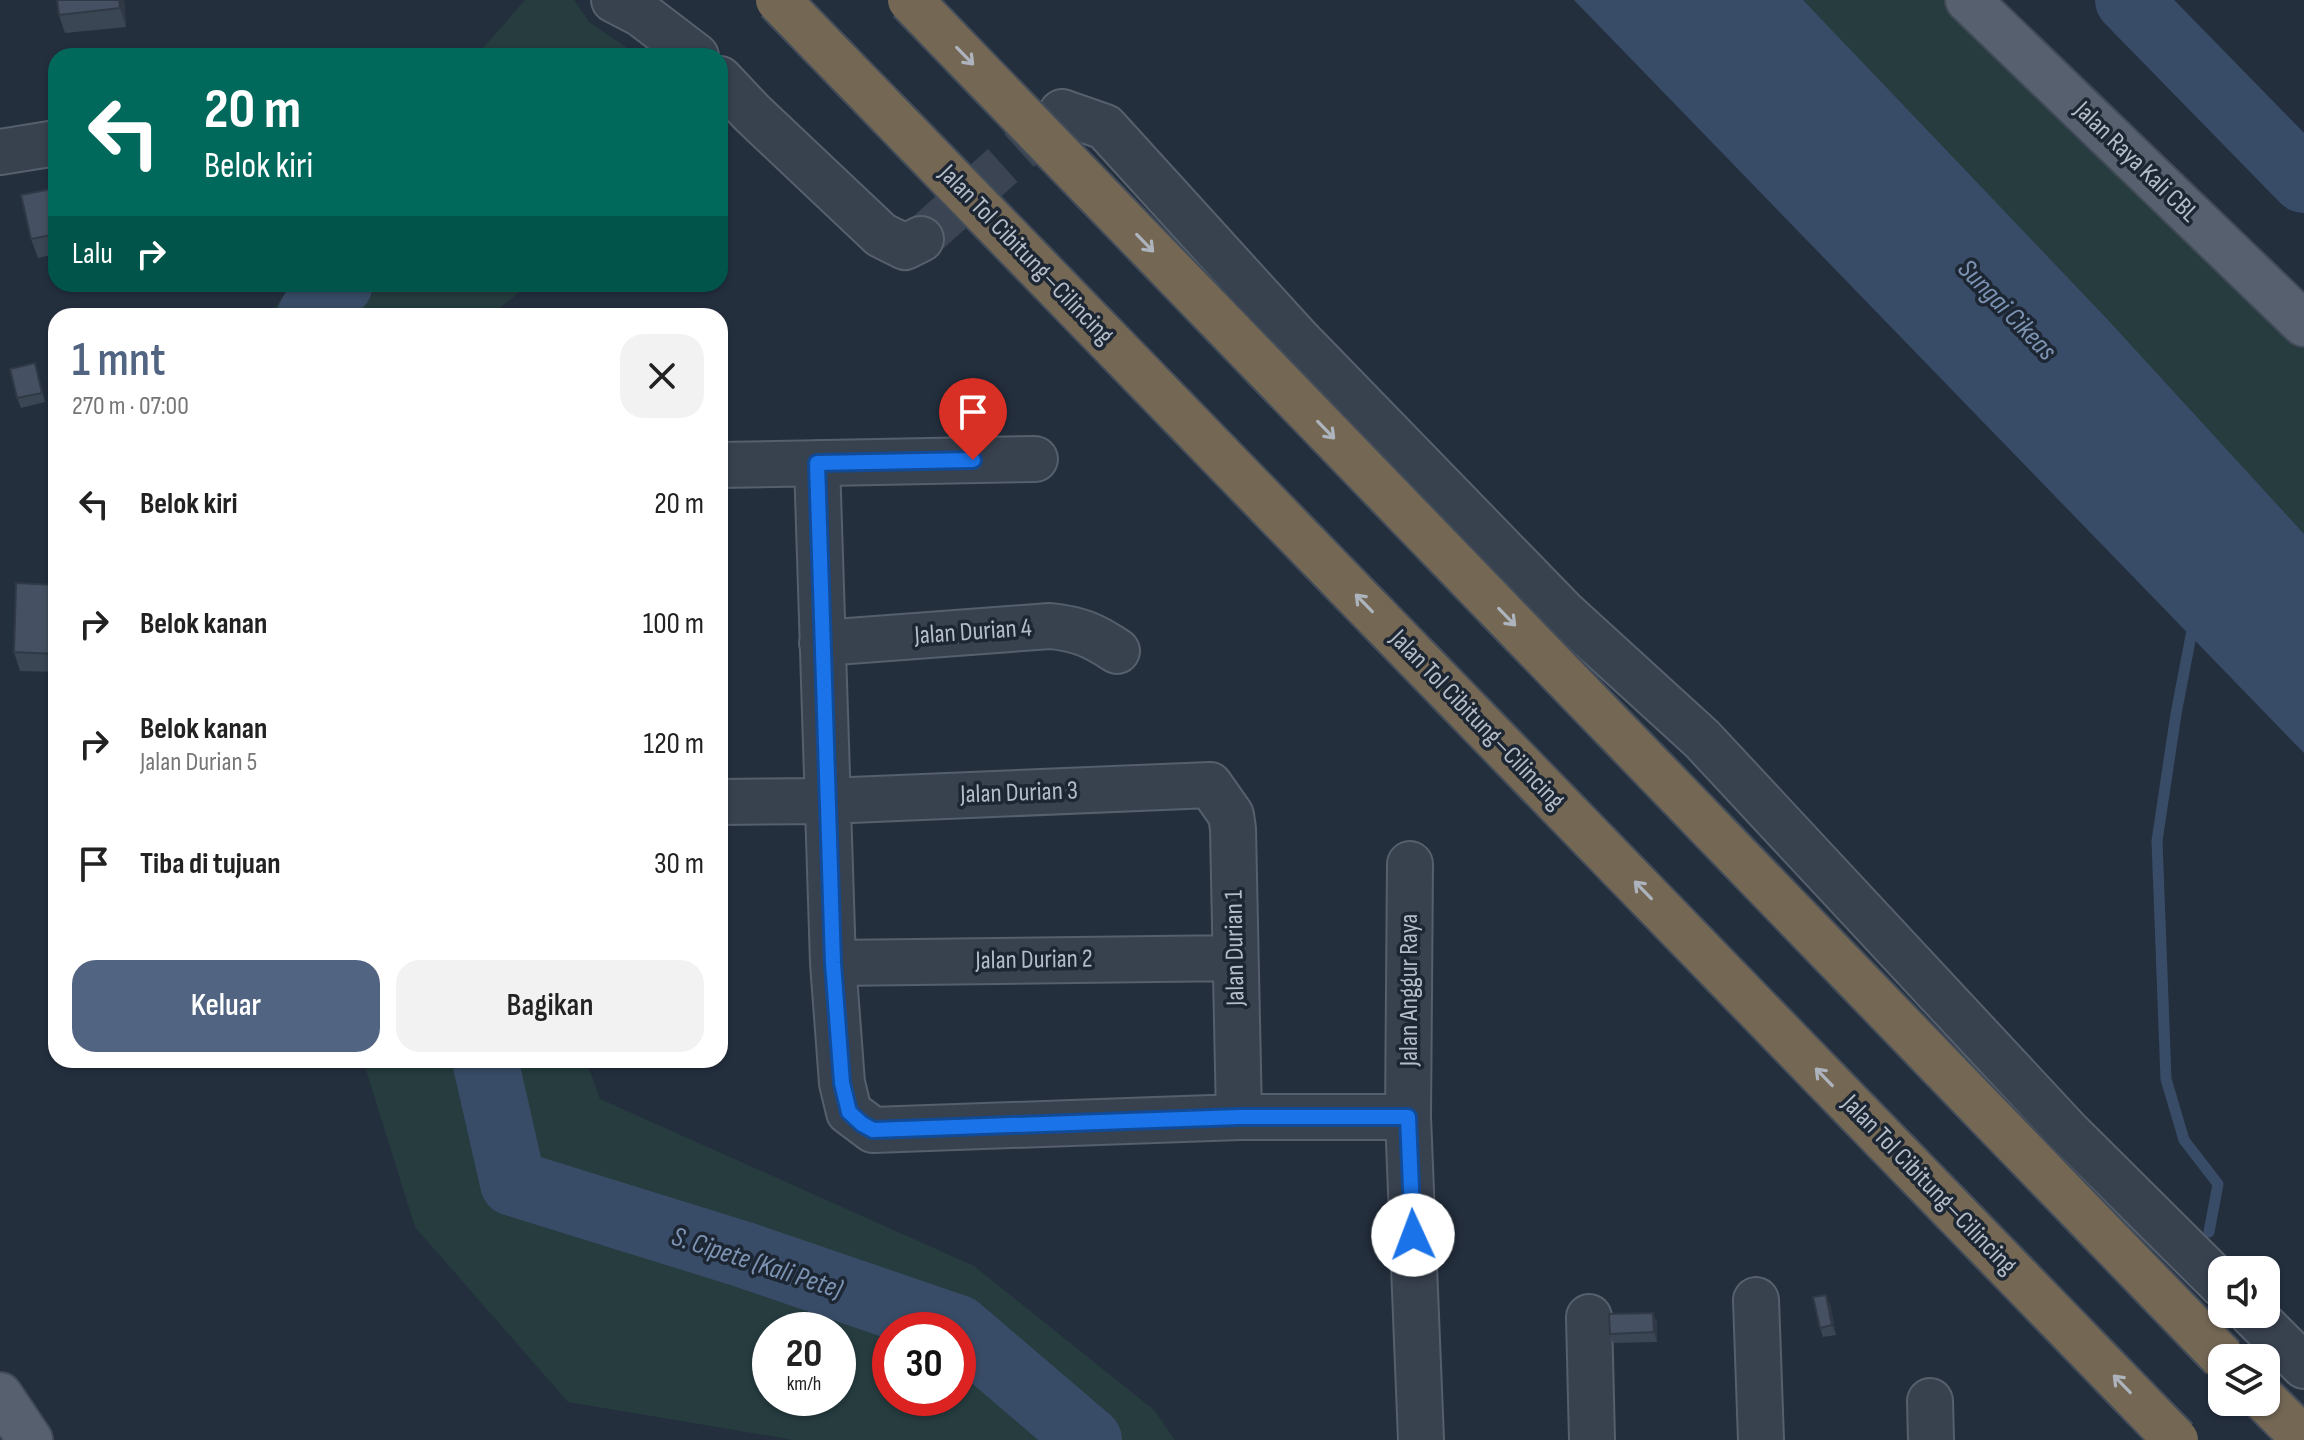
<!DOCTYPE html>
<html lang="id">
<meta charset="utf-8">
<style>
body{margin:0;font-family:"Sofia Sans Condensed",sans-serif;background:#f2f2f2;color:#222;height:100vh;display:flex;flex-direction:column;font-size:30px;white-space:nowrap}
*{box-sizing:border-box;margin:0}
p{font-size:26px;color:#767676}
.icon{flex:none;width:44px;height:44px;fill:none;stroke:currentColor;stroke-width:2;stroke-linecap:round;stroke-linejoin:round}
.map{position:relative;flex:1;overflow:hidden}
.panel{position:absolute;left:48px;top:308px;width:680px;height:760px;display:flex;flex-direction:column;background:#fff;border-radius:24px;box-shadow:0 2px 6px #0004}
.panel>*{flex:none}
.banner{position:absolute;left:48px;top:48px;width:680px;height:244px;border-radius:24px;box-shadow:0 2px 6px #0004;background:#00695c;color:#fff;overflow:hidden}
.fabs{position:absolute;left:2208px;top:1256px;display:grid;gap:16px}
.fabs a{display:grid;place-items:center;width:72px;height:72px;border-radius:16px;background:#fff;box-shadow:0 2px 6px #0004;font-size:40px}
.speed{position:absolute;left:752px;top:1312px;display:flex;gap:16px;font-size:40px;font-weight:700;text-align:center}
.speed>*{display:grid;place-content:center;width:104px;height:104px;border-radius:50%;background:#fff;box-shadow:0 2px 6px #0004;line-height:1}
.speed small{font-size:20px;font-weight:400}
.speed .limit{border:12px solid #d22;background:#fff;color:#111}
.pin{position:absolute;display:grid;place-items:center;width:68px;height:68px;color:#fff;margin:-82px -34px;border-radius:50% 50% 50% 0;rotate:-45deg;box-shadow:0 0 8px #0007}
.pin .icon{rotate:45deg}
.me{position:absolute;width:88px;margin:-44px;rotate:358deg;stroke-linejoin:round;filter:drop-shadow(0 0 6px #0008)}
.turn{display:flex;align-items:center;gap:28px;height:168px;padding:0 24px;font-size:36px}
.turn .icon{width:104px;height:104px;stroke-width:2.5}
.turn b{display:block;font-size:56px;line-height:68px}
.then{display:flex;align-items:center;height:76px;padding:0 24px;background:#0003;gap:16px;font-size:30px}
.round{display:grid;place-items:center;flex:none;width:84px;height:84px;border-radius:24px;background:#f2f2f2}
.summary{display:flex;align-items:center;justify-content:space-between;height:136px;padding:0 24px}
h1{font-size:48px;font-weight:600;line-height:60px;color:#516482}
.button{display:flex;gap:16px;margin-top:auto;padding:16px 24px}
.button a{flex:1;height:92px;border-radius:24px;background:#516482;color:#fff;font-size:32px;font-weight:600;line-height:92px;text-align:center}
.button a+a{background:#f2f2f2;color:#222}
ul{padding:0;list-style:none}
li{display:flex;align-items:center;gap:24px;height:120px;padding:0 24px}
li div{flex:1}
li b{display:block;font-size:30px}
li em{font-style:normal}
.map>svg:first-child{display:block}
.green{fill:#263c3f;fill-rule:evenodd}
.water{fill:#394c67}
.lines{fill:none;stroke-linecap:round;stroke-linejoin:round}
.stream{stroke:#394c67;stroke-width:11}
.river{stroke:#394c67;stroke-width:66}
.minor-tunnel{stroke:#3a4453;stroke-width:44;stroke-dasharray:44 22;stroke-linecap:butt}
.minor-casing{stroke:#565f6c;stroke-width:48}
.major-casing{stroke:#414a57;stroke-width:48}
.highway-casing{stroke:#434c59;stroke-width:48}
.minor{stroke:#38414e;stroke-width:44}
.major{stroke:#56606e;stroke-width:44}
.highway{stroke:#746855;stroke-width:44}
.highway-bridge-casing{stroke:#434c59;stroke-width:48;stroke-linecap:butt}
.highway-bridge{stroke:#746855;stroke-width:44}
.wall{fill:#3b4654}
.shaded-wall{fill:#303945}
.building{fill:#455162;stroke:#303945;stroke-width:2}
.oneway{stroke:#aeb4bd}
.route-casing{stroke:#114b97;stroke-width:20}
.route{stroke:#1a73e8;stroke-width:14}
.labels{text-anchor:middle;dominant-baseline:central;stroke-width:7;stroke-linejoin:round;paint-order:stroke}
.street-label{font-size:26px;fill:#b4bcc9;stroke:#1d2633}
.water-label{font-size:28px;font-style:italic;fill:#7c92b1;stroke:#1d2633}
</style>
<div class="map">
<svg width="2304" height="1440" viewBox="0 0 2304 1440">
<rect width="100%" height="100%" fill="#242f3e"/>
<path class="green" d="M525 0H574L589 22 639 56H476Z
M1800 0H1981L2304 329V535Z
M291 284H529L490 316H263L276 306Z
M363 1060H586L600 1099 974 1266 1154 1410 1175 1440H794L568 1402 415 1227ZM838 1330V1398H770V1330ZM958 1330V1398H890V1330Z"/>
<path class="water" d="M1574 0H1803L2108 320 2304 534V753Z"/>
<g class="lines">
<path class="stream" d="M2193 625 2176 714 2157 841 2166 1079 2184 1140 2218 1184 2209 1232"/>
<path class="river" d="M2128 0 2304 180
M310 316 314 309 340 284
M485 1060 513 1183 745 1255 958 1328 1089 1440"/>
<path class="minor-tunnel" d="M921 239 1062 112"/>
<defs>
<path id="minor" d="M614 0 641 14 696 56
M720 79 752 113 881 235 905 247 921 239
M1062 112 1105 127 1296 337 1564 613 1702 739 2068 1132 2222 1285
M0 152 56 143
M817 463 833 963 842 1083 849 1112 873 1130 1239 1117H1408
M720 465 1035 459
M822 643 1050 626C1079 629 1093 635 1117 651
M720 802 827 801 1210 785 1231 815 1233 829 1239 1117
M1410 864 1408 1117 1421 1440
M833 963 1235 958
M1756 1300 1761 1440
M2252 1314 2304 1366
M1589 1317 1592 1440
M1930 1401 1931 1440"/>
<path id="major" d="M1968 0 2304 324
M0 1395 30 1440"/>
<path id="highway" d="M2266 1401 2304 1439"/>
</defs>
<use href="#minor" class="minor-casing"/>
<use href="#major" class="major-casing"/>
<use href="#highway" class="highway-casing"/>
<use href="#minor" class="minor"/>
<use href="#major" class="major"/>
<use href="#highway" class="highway"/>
<defs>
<path id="highway-bridge" d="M778 0 2176 1440
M910 0 2223 1358"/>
</defs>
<use href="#highway-bridge" class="highway-bridge-casing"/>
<use href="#highway-bridge" class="highway-bridge"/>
</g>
<path class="wall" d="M124 0 126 27 65 33 59 15Z
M56 188V254L38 258 31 239Z
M35 363 45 402 21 408 17 398Z
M56 585V672L20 671 14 652Z
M1830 1304 1836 1335 1823 1337 1820 1328Z
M1657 1322V1342L1613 1343 1610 1334Z"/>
<path class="shaded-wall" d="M119 0H124L126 27 120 8Z
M1826 1295 1830 1304 1836 1335 1832 1325Z
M1653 1313 1657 1322V1342L1654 1332Z"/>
<path class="building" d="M57 0H119L120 8 59 15Z
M56 188V234L31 239 21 195Z
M35 363 42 393 17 398 10 369Z
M16 583 56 585 55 654 14 652Z
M1826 1295 1832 1325 1820 1328 1813 1297Z
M1653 1313 1654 1332 1610 1334 1609 1314Z"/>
<defs><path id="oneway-shaft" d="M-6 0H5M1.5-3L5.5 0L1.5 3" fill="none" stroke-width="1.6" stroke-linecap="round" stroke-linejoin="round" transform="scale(2)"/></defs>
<g class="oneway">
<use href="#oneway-shaft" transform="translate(965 56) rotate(46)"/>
<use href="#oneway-shaft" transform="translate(1145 243) rotate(46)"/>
<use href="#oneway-shaft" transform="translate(1326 430) rotate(46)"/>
<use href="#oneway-shaft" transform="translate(1364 603) rotate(-134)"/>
<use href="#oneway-shaft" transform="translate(1507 617) rotate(46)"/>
<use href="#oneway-shaft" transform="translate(1643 890) rotate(-134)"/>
<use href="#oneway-shaft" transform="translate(1824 1077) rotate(-134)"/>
<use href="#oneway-shaft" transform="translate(2122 1384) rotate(-134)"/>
</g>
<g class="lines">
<defs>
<path id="route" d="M973 460 817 463 833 963 842 1083 849 1112 862 1124 873 1130 1239 1117H1408L1413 1235"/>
</defs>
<use href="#route" class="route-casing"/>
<use href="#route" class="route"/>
</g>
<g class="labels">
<g class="street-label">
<text transform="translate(2136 162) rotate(44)">Jalan Raya Kali CBL</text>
<text transform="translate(1026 255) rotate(46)">Jalan Tol Cibitung–Cilincing</text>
<text transform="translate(973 632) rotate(-4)">Jalan Durian 4</text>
<text transform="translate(1477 720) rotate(46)">Jalan Tol Cibitung–Cilincing</text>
<text transform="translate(1019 793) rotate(-2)">Jalan Durian 3</text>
<text transform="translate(1235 948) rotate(-91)">Jalan Durian 1</text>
<text transform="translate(1034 960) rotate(-1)">Jalan Durian 2</text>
<text transform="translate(1409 990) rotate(-90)">Jalan Anggur Raya</text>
<text transform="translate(1929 1185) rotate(46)">Jalan Tol Cibitung–Cilincing</text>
</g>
<g class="water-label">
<text transform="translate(2007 310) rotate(46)">Sungai Cikeas</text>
<text transform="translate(757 1263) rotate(18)">S. Cipete (Kali Pete)</text>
</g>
</g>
</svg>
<div class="fabs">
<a><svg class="icon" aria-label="sound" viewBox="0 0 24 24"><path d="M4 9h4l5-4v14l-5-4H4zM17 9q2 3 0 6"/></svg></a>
<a><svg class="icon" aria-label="layers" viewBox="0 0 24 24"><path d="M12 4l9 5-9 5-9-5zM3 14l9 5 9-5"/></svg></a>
</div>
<div class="speed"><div>20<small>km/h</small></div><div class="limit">30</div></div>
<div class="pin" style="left:973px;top:460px;background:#d93025"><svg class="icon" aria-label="arrive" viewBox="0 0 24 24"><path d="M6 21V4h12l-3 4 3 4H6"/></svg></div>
<svg class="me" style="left:1413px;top:1235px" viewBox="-20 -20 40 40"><circle r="19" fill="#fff"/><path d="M0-13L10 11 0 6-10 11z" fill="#1a73e8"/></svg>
<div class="banner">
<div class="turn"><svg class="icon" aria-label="left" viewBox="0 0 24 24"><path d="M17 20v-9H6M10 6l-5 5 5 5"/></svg><div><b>20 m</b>Belok kiri</div></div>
<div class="then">Lalu<svg class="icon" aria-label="right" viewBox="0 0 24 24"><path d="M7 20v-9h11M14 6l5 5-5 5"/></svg></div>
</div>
<section class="panel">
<div class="summary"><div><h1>1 mnt</h1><p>270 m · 07:00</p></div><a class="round"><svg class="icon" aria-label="close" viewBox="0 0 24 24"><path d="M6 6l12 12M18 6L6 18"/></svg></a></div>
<ul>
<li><svg class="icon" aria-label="left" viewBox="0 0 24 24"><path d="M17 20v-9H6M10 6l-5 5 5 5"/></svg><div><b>Belok kiri</b></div><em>20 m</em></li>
<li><svg class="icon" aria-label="right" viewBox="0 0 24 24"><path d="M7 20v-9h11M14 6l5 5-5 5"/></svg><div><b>Belok kanan</b></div><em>100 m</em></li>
<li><svg class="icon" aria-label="right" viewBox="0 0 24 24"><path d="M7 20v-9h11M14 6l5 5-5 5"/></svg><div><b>Belok kanan</b><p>Jalan Durian 5</p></div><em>120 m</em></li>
<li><svg class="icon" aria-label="arrive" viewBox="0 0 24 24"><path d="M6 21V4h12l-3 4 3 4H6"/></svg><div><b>Tiba di tujuan</b></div><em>30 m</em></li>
</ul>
<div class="button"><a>Keluar</a><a>Bagikan</a></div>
</section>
</div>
